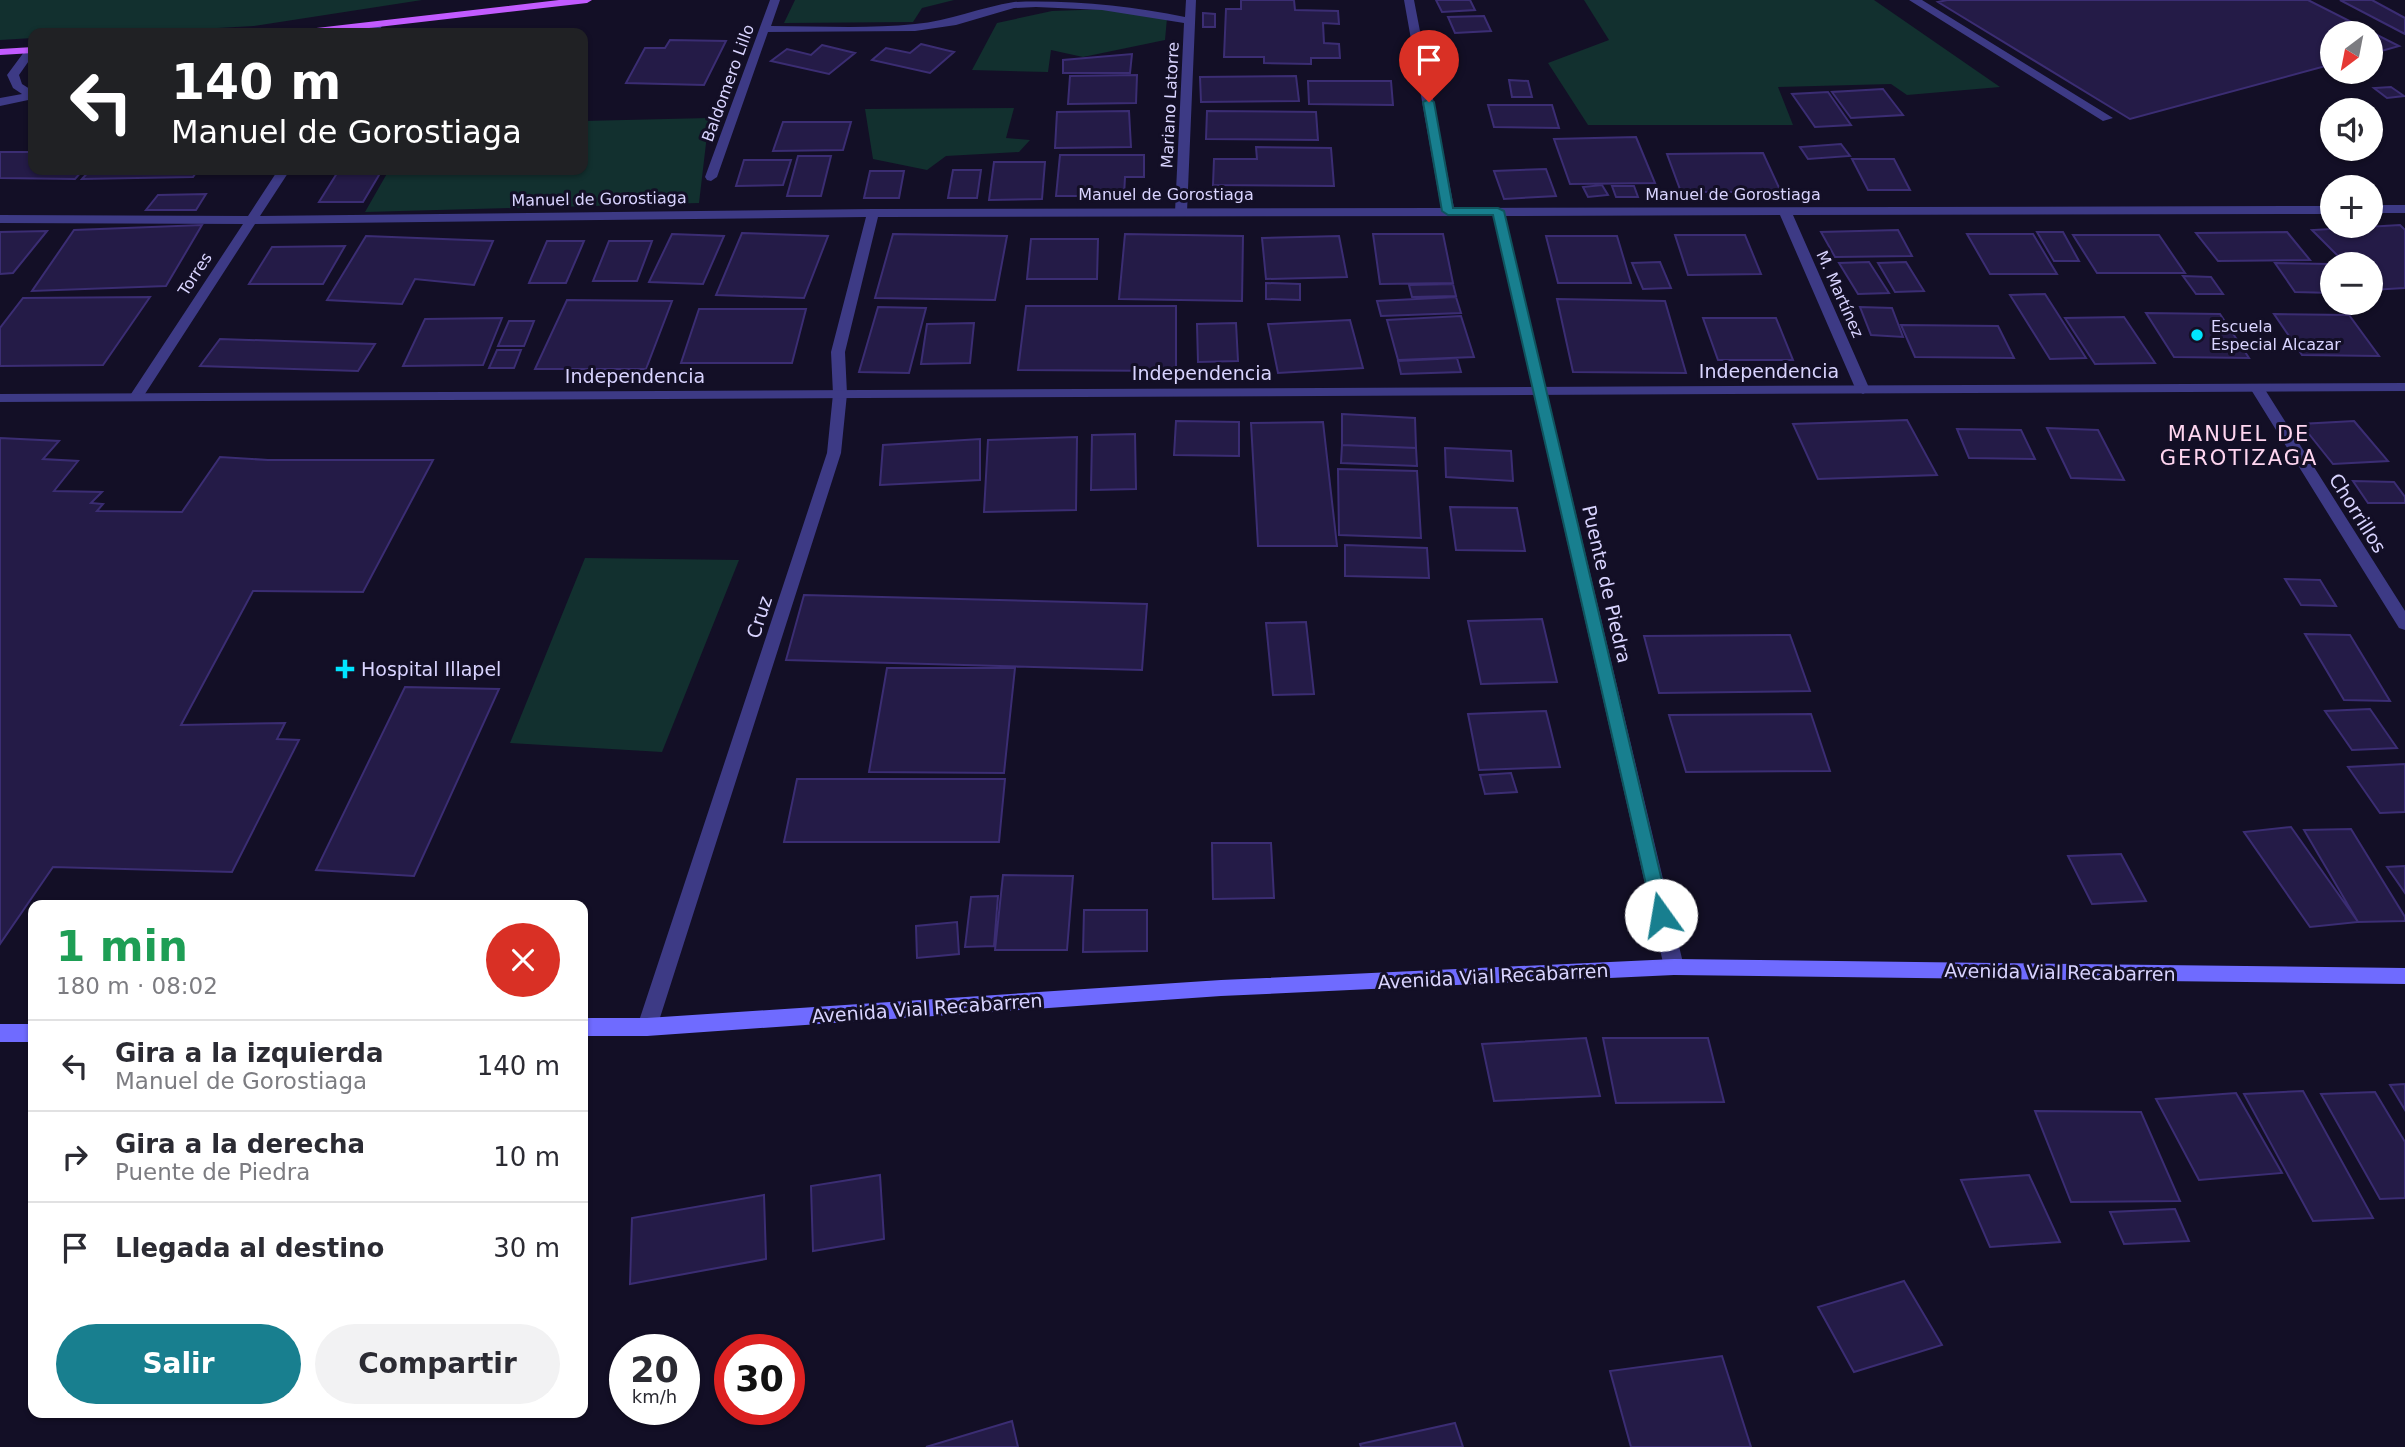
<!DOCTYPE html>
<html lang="es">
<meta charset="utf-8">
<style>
body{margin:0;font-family:"DejaVu Sans",sans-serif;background:#f2f2f3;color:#2b2b33;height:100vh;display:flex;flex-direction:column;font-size:26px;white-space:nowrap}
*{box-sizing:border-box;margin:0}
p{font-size:23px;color:#7c7c81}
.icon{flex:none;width:38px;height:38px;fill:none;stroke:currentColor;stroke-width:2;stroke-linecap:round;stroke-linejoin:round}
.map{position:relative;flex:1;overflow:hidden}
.sheet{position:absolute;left:28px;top:900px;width:560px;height:518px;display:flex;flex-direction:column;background:#fff;border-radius:14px;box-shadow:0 2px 5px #0004}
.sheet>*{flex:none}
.top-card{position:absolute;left:28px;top:28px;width:560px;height:147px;border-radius:14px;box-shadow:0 2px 5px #0004;background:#202124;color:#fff;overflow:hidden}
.needle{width:46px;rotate:212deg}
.tools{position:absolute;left:2320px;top:21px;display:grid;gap:14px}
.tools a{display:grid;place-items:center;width:63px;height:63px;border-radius:50%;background:#fff;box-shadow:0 2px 5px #0004;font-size:35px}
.speed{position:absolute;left:609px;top:1334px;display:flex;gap:14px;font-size:35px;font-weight:700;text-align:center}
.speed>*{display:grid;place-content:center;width:91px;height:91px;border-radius:50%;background:#fff;box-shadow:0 2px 5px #0004;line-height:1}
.speed small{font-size:18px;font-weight:400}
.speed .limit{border:10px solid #d22;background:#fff;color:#111}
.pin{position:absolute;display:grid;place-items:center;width:60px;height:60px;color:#fff;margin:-72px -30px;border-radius:50% 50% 50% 0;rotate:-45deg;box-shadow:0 0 7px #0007}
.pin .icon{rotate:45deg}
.me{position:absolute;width:77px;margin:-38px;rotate:347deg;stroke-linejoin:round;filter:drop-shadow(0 0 5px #0008)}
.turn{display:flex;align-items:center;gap:24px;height:147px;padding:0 28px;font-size:32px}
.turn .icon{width:91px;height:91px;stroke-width:2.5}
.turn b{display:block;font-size:49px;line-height:60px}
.round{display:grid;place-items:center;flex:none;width:74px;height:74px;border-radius:37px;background:#f2f2f3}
.head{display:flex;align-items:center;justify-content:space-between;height:119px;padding:0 28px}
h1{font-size:42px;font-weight:700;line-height:52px;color:#1e9e55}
.action{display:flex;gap:14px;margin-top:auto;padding:14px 28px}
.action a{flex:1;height:80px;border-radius:42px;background:#187f8f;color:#fff;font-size:28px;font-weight:700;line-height:80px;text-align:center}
.action a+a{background:#f2f2f3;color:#2b2b33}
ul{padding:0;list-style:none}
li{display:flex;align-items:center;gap:21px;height:91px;padding:0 28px;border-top:2px solid #e1e1e2}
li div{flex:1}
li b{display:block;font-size:26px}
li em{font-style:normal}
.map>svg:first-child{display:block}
.green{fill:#12302f}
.building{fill:#241b47;stroke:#3b2d73;stroke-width:2}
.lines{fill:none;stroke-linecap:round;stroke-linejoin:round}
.service{fill:#3d3a85;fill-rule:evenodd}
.minor{fill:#3d3a85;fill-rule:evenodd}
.tertiary{fill:#3d3a85;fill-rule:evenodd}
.secondary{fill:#6f6bff;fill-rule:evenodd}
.primary{fill:#c25bff;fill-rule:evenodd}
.route{fill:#187f8f;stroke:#10535d;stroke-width:2}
.poi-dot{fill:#00e5ff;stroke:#130f26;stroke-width:2.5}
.labels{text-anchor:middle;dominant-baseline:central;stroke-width:6;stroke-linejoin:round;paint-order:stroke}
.far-street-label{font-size:16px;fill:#d9d4ff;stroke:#130f26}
.far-poi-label{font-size:16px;fill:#d9d4ff;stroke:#130f26;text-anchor:start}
.street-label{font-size:19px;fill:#d9d4ff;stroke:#130f26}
.poi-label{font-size:19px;fill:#d9d4ff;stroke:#130f26;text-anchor:start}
.neighbourhood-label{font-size:21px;letter-spacing:2px;fill:#ffd6f0;stroke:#130f26}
</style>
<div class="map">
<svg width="2405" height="1447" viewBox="0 0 2405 1447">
<rect width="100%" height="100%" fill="#130f26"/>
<path class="green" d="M0 0H422L254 26 125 33H33V38L0 40Z
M795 0H954L922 8 913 22 784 23Z
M1584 0H1874L2000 87 1907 95 1891 84 1778 87 1793 125H1588L1548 63 1609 40Z
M1109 9 1167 18 1165 40 1083 57 1051 50 1048 72 972 70 997 23 1052 11Z
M1014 108 1006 138 1030 140 1019 152 946 156 927 170 873 159 865 109Z
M709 118 699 203 365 212 389 170H583V121Z
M585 558 739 560 662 752 510 743Z"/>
<path class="building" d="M1241 0H1294L1295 10 1338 11 1339 24 1323 23 1324 43 1339 44 1340 58H1311V64L1264 63V57H1224L1226 9H1241Z
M1436 0H1470L1475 10 1442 12Z
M1947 0H2308L2399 46 2371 54V33H2333V64L2130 119 1938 2Z
M2340 0H2372L2405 18V34Z
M1203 13 1215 14V27H1203Z
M1484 16 1491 31 1455 33 1448 17Z
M670 40 726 41 704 85 626 83 645 48H665Z
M921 44 954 52 930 73 872 60 886 48 910 53Z
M822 45 855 53 829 74 771 61 787 49 811 55Z
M1132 54 1130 73H1063V60Z
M1137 75 1136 103 1068 104 1070 76Z
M1296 76 1299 101 1201 102 1200 77Z
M1509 80 1528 81 1532 97H1512Z
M1308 81H1391L1393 105 1309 104Z
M2391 87 2404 96 2387 98 2374 88Z
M1883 89 1903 115 1851 118 1832 92Z
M1828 92 1851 125 1815 127 1792 94Z
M1488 105H1552L1559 128 1494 127Z
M1129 111 1131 147 1055 148 1057 112Z
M1207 111 1316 112 1318 140 1206 139Z
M783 122H851L843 150 773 151Z
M1636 137 1655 183 1570 184 1554 139Z
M1841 144 1850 156 1808 159 1800 147Z
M1256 147 1331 148 1334 186 1213 185 1214 159H1257Z
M0 152H33V170H83L75 179 0 178Z
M1763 153 1781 192H1681L1667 154Z
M1060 155H1144V177H1125L1124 196H1056Z
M798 156H831L821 196H787Z
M1852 159H1894L1910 190H1868Z
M744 160H791L783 185 736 186Z
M994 162H1045L1042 199 989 200Z
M1546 169 1556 196 1504 199 1494 171Z
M90 170H198L193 177 82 179Z
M339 170H382L363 202H319Z
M953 170H981L977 198H948Z
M870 171H904L899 198H864Z
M1602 185 1608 195 1588 197 1583 187Z
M1612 186H1634L1638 197H1616Z
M206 194 196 210H146L158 195Z
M202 225 166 286 32 291 74 230Z
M2400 225 2405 230V288L2371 290V264H2346L2312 230Z
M1898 230 1912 256 1835 257 1821 232Z
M47 231 13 273 0 274V232Z
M2037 232H2063L2079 261H2054Z
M2287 232 2310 260 2218 261 2196 233Z
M742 233 828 236 804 298 716 295Z
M672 234 724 236 703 284 649 282Z
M893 234 1007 236 995 300 875 298Z
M1125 234 1243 236 1242 301 1119 299Z
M1373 234H1443L1453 283 1380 284Z
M1967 234H2033L2057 274H1990Z
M1675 235H1745L1761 274 1688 275Z
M2073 235H2159L2185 273H2097Z
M366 236 493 241 474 285 415 279 402 304 327 300Z
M1339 236 1347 277 1266 279 1262 238Z
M1546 236H1617L1631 283H1558Z
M1031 239H1098L1097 279H1027Z
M547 241H584L566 283H529Z
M609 241H652L637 281H593Z
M345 246 323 284H249L272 247Z
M1660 262 1671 288 1643 289 1632 263Z
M1869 262 1889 293 1858 294 1839 263Z
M1906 262 1924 291 1895 292 1878 263Z
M2275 263 2330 264 2333 268V293L2295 292Z
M2183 276 2211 277 2223 294H2196Z
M1266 283 1300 284V300L1266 299Z
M1453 284 1456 296 1412 297 1409 285Z
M2045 294 2086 358 2050 359 2010 295Z
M150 297 103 365 0 366V328L23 298Z
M1456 297 1461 313 1381 316 1377 301Z
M1557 299 1665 301 1686 373 1573 372Z
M567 300 672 301 646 369H535Z
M1026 306H1176V371L1018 370Z
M878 307 926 308 909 373 859 372Z
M1860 307 1892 308 1903 337 1871 335Z
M699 309H806L792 363H681Z
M2146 313 2220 314 2249 358 2174 357Z
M2274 314 2349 315 2379 356 2302 355Z
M1461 316 1474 357 1398 360 1387 320Z
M2124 317 2155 363 2095 364 2065 318Z
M502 318 483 365 403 366 425 319Z
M1703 318H1776L1793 360H1718Z
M1350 320 1363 368 1278 373 1268 324Z
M509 321H534L524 346H498Z
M974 323 970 363 921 364 927 324Z
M1236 323 1238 361 1198 362 1197 324Z
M1901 325 1998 326 2014 358 1915 357Z
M220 339 375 344 358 371 200 366Z
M497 350H521L514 368H489Z
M1457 358 1461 372 1401 374 1398 361Z
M1342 414 1415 418 1416 448 1342 445Z
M1907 420 1937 475 1818 479 1793 424Z
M1176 421 1239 422V456L1174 455Z
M2354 421 2388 461 2333 464 2301 424Z
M1323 422 1337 546H1258L1251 423Z
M2047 428 2098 430 2124 480 2071 478Z
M1957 429 2021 430 2035 459 1969 458Z
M1135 434 1136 489 1091 490 1092 435Z
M1077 437 1076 510 984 512 988 440Z
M0 438 59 441 43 459 78 461 54 491 102 492 91 503 103 504 97 511 182 512 220 457 268 460H433L363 592 253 591 181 725 285 723 277 739 299 740 232 872 53 867 0 944Z
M980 439V480L880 485 883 445Z
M1342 445 1416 448 1417 466 1341 463Z
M1445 448 1511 451 1513 481 1446 477Z
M1338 469 1417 471 1421 538 1339 535Z
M2353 481 2394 482 2405 497V503H2368Z
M1450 507 1517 508 1525 551 1456 550Z
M1345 545 1427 548 1429 578 1345 576Z
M2285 579 2320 580 2336 606 2301 605Z
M804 595 1147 604 1142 670 786 660Z
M1542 619 1557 682 1481 684 1468 621Z
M1306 622 1314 694 1273 695 1266 623Z
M2305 634 2350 635 2390 701 2344 700Z
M1790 635 1810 691 1659 693 1644 636Z
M887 668H1015L1004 773 869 772Z
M405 687 499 689 414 876 316 870Z
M2370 709 2397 748 2352 750 2325 711Z
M1546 711 1560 767 1479 770 1468 714Z
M1811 714 1830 771 1686 772 1669 715Z
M2405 764V812L2380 813 2348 767Z
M1511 773 1517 792 1485 794 1480 775Z
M797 779H1005L999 842H784Z
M2291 827 2358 922 2310 927 2244 832Z
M2351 829 2405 917V921L2358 922 2304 830Z
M1212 843H1271L1274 898 1213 899Z
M2121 854 2146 901 2092 904 2068 856Z
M2405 866V893L2387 867Z
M1003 875 1073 876 1067 950H995Z
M998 896 994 946 965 947 971 897Z
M1084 910H1147V951L1083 952Z
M957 922 959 954 917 958 916 926Z
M1586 1038 1600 1096 1494 1101 1482 1044Z
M1603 1038H1708L1724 1102 1616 1103Z
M2405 1084V1110L2390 1085Z
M2303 1091 2373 1218 2313 1221 2244 1094Z
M2375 1092 2405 1142V1198L2380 1199 2321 1094Z
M2236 1093 2282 1173 2199 1180 2156 1099Z
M2035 1111 2141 1112 2180 1201 2071 1202Z
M880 1175 884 1239 813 1251 811 1186Z
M2029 1175 2060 1242 1990 1247 1961 1180Z
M764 1195 766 1259 630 1284 632 1218Z
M2175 1209 2189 1241 2124 1244 2110 1212Z
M1904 1281 1942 1345 1854 1372 1818 1307Z
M1722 1356 1751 1447H1631L1610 1371Z
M1012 1421 1018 1447H926Z
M1455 1423 1463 1447H1361L1360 1444Z"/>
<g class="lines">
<path class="service" d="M770 0H780L771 26C819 26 867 29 915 24 950 21 981 7 1014 2 1070 0 1131 6 1185 17L1186 0H1196L1187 212 1181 216 1175 212 1184 23 1102 10 1036 7 1014 8 956 25 915 31 768 32 717 177 711 181 707 180 705 177Z
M1909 0H1922L2113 118 2103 121Z
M33 47V55L19 75 22 84 33 91V99L0 106V98L22 94 13 88 7 75 27 48Z"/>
<path class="minor" d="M1404 0H1414L1454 208 2333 206V214L1793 215 1870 390 1863 394 1856 390 1780 215 1505 216 1684 967 1681 973 1674 975 1667 973 1664 967 1493 216 878 217 845 352 847 394 841 453 657 1027 654 1033 647 1036 640 1033 637 1027 827 453 833 394 831 352 866 217 255 224 143 397 136 401 129 397 243 224 0 223V215L248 216 278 170H290L260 216 873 209 1441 208Z
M373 24 382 26 377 33H367Z
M2371 205H2405V213H2371Z
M2257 384 2264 388 2405 611V630L2399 628 2250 388Z"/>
<path class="tertiary" d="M2405 383V391L0 402V394Z"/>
<path class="secondary" d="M1674 959 2405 968V984L1674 975 1221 996 647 1036H583V1018H647L1221 980Z
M0 1024H33V1042H0Z"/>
<path class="primary" d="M559 0H592L587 3 326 33H293L299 30Z
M33 47V53L0 55V49Z"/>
</g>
<path class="route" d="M1429 99 1434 102 1453 208H1498L1504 211 1670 915 1668 920 1661 922 1655 920 1653 915 1493 215H1448L1442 211 1423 102Z"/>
<g class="poi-dot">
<circle cx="2197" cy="335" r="7"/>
<path d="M341.5 658.5h7v7h7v7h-7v7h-7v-7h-7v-7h7z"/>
</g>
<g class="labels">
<g class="far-street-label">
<text transform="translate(728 83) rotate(-70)">Baldomero Lillo</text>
<text transform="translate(1170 105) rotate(-87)">Mariano Latorre</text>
<text x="1166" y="194">Manuel de Gorostiaga</text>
<text x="1733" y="194">Manuel de Gorostiaga</text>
<text transform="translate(599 199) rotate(-1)">Manuel de Gorostiaga</text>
<text transform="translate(195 274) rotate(-57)">Torres</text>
<text transform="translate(1840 294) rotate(66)">M. Martínez</text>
</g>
<g class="far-poi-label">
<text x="2211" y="326">Escuela<tspan x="2211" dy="18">Especial Alcazar</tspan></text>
</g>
<g class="street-label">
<text x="1769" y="371">Independencia</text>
<text x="1202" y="373">Independencia</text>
<text x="635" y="376">Independencia</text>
<text transform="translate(2358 513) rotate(58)">Chorrillos</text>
<text transform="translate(1607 584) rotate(77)">Puente de Piedra</text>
<text transform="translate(759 617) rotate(-72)">Cruz</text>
<text transform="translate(2060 972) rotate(1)">Avenida Vial Recabarren</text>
<text transform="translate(1493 976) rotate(-3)">Avenida Vial Recabarren</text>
<text transform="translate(927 1008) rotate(-4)">Avenida Vial Recabarren</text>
</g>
<g class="poi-label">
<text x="361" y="669">Hospital Illapel</text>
</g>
<g class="neighbourhood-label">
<text x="2239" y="434">MANUEL DE<tspan x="2239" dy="24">GEROTIZAGA</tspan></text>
</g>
</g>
</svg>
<div class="tools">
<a><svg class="needle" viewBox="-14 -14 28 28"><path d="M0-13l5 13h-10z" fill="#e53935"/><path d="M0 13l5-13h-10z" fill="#7c7c81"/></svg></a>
<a><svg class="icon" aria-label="sound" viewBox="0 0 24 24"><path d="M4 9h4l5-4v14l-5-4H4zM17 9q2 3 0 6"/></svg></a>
<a>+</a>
<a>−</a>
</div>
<div class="speed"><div>20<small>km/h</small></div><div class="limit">30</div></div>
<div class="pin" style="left:1429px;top:102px;background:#d93025"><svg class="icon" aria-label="arrive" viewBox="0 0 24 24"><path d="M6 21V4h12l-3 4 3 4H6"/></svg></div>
<svg class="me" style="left:1661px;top:915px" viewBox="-20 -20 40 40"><circle r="19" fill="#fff"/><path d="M0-13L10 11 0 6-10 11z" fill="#187f8f"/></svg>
<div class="top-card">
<div class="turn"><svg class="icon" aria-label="left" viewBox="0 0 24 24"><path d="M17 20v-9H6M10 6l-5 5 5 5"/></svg><div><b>140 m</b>Manuel de Gorostiaga</div></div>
</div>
<section class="sheet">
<div class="head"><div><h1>1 min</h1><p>180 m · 08:02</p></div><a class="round" style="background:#d93025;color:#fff"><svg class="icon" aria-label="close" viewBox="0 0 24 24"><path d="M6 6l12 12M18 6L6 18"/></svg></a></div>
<ul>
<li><svg class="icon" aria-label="left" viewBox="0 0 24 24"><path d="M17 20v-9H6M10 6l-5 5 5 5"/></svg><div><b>Gira a la izquierda</b><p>Manuel de Gorostiaga</p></div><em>140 m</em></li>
<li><svg class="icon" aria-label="right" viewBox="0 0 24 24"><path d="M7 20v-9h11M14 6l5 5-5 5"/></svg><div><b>Gira a la derecha</b><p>Puente de Piedra</p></div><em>10 m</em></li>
<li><svg class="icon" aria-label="arrive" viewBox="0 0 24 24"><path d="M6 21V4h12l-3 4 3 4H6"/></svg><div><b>Llegada al destino</b></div><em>30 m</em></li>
</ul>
<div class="action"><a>Salir</a><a>Compartir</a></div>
</section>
</div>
